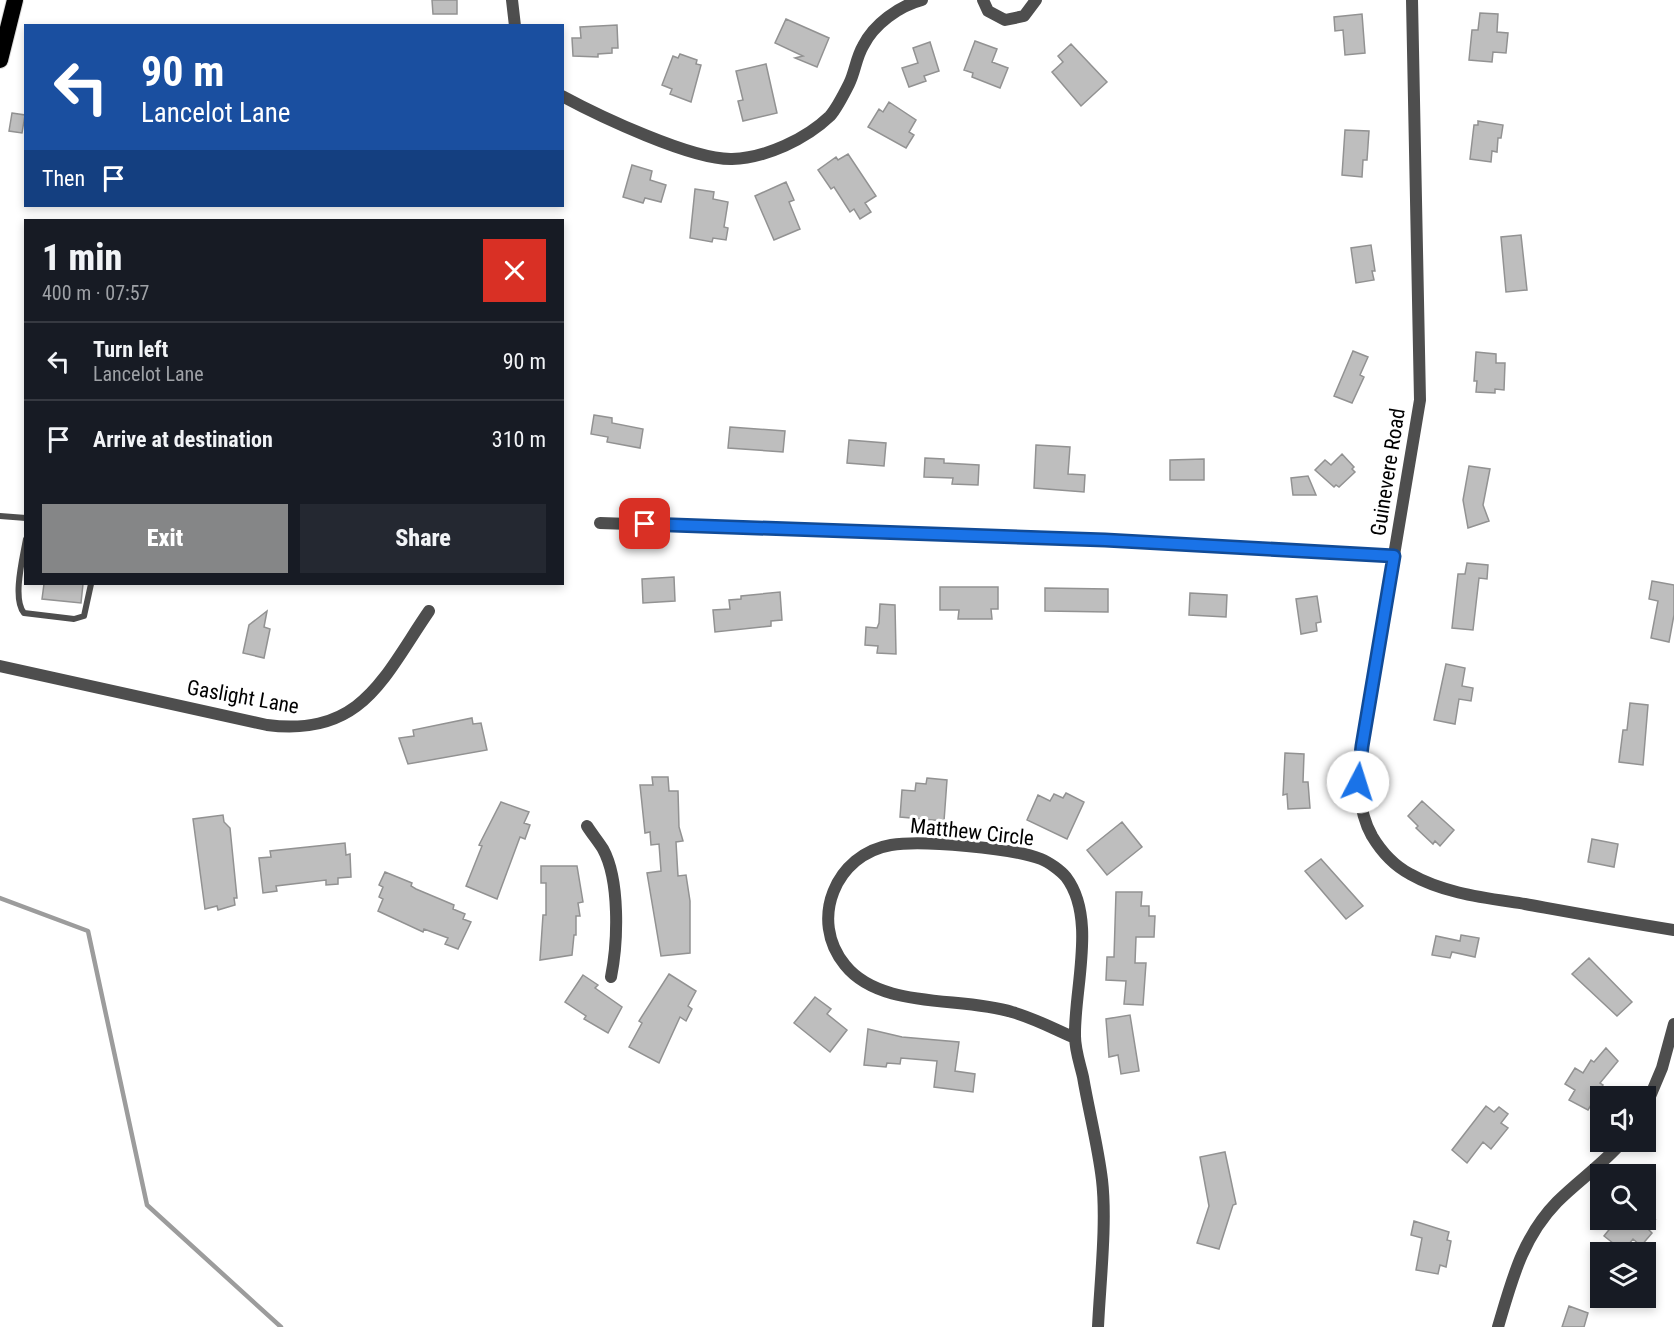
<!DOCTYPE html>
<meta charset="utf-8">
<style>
body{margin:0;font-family:"Roboto Condensed",sans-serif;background:#242831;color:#f1f3f6;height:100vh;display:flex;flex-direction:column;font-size:22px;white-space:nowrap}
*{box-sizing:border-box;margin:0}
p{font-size:20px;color:#9ea1a6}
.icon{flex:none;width:33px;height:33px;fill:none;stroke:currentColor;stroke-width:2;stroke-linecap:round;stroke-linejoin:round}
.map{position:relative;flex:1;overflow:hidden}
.side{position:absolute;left:24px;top:219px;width:540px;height:366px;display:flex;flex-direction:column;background:#171b24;border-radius:0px;box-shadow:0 3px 9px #0003}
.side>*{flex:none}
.guide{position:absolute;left:24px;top:24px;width:540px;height:183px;border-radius:0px;box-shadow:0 3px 9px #0003;background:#1a4fa0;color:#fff;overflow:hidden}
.buttons{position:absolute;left:1590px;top:1086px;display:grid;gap:12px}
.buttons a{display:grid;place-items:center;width:66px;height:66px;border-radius:0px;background:#171b24;box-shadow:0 3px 9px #0003;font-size:30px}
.pin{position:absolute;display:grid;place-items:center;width:51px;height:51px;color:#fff;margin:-26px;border-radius:12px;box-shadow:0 3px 9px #0006}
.me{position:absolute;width:66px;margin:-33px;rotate:5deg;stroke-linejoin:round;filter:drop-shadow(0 0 4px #0008)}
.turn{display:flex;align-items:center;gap:21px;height:126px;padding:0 18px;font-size:27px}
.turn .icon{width:78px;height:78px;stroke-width:2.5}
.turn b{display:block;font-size:42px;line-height:51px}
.then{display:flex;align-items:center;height:57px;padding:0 18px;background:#0003;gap:12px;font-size:22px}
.round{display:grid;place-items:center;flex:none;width:63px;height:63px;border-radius:0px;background:#242831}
.overview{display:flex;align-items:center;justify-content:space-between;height:102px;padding:0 18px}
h1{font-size:36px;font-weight:800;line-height:45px}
.primary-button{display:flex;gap:12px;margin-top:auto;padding:12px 18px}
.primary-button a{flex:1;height:69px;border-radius:0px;background:#858687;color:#fff;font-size:24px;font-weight:800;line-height:69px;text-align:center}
.primary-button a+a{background:#242831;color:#f1f3f6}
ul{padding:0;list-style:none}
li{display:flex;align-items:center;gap:18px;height:78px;padding:0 18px;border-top:2px solid #363941}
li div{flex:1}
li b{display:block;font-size:22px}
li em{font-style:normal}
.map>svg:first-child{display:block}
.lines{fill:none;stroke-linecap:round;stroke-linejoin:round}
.stream{stroke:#9c9c9c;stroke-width:4.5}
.building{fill:#bebebe;stroke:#929292;stroke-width:1.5}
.trunk-casing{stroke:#dbdbdb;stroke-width:18}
.service{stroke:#4e4e4e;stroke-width:6}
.minor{stroke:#4e4e4e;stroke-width:12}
.trunk{stroke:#000;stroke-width:16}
.route-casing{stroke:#114b97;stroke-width:15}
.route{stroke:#1a73e8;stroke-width:10}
.labels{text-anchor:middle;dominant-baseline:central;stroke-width:6;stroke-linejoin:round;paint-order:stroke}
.street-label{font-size:21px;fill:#000;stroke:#fff}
</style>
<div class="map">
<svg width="1674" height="1327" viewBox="0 0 1674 1327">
<rect width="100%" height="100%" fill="#fff"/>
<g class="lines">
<path class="stream" d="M0 898 88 931 147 1205 281 1327"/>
</g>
<path class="building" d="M432 0H457V14H433Z
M1480 13 1498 14 1497 32 1508 33 1506 53 1493 52 1492 62 1469 60 1472 30H1478Z
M1362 14 1365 53 1345 55 1343 30 1335 31 1334 17Z
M786 19 829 38 817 67 795 58 803 56 775 43Z
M617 25 618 48H612V53L598 54V57L573 56 572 38H581L580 27Z
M975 41 997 49 992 62 1008 68 1000 88 972 77 973 73 964 70Z
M930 42 939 71 924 76 926 81 909 87 902 68 918 63 913 48Z
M1071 44 1107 82 1081 106 1052 72 1063 62 1058 56Z
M680 54 697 60 696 64 701 65 691 102 670 94 672 89 662 85 673 56 678 58Z
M766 64 777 113 743 121 738 101 743 100 736 71Z
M889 102 916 120 909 132 914 135 906 148 868 127 879 109 883 112Z
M12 113 25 115 22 133 9 131Z
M1478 121 1503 125 1501 138H1498L1497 152 1492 151 1491 162 1470 159 1474 125H1478Z
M1345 130 1369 131 1367 160H1363L1362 177 1342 175Z
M848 154 876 196 865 203 871 212 860 219 854 209 850 212 834 187 831 189 818 170 836 157 838 160Z
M632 165 652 171 650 180 666 185 661 202 645 198 643 203 623 197Z
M786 182 794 200 789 202 800 229 774 240 755 196Z
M695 189 714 192 713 199 728 202 724 227 728 228 726 240 713 238 712 242 690 238Z
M1521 235 1527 290 1506 292 1501 237Z
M1371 245 1375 271H1372L1374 280 1356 283 1351 248Z
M1353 351 1368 357 1360 375 1364 377 1352 403 1334 396Z
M1476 352 1496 354V363H1505L1504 390 1495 389V393L1476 392 1477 381H1474Z
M594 415 612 418V423L643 429 640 448 607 442 608 437 591 434Z
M730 427 785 431 783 452 728 448Z
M849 440 886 443 884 466 847 463Z
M1036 445 1070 447 1068 474 1085 475 1084 492 1034 488Z
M1342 454 1354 467 1352 469 1355 472 1339 487 1336 485 1334 487 1315 470 1325 460 1331 465Z
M925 458 944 459V463L979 465 978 485 952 484 953 478 924 477Z
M1204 459V480H1170V460Z
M1469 466 1490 469 1483 505 1489 521 1468 528 1463 500Z
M1308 476 1316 495H1293L1291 478Z
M1467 563 1488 565 1487 579 1479 578 1473 630 1452 628 1458 574H1465Z
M674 577 675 601 643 603 642 579Z
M1652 581 1674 585V615L1669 642 1651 638 1658 601 1649 599Z
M44 584H83L81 603 42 599Z
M940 587H998V609H991L992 619H958L959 610H940Z
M1045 588 1108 589V612L1045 611Z
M780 592 782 620 771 621V626L715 632 713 610 730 609 729 600 741 599V596Z
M1190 593 1227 595 1226 617 1189 615Z
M1317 596 1321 622 1316 623 1317 631 1301 634 1296 599Z
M880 604 895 605 896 654 877 653 878 646 865 645 866 627 877 628 879 623Z
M267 611 264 627 270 629 264 658 243 653 249 625Z
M1446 664 1465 668 1462 686 1473 688 1471 701 1459 699 1455 724 1434 720Z
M1630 703 1648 705 1643 765 1619 762 1623 730H1627Z
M472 718 473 724 481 723 487 750 408 764 399 738 414 736 413 730Z
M1285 753 1304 754 1303 782H1308L1310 808 1288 809 1287 794 1283 795Z
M652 777H668L669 791H678L679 827 683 841 676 842 678 876 686 875 690 901V953L661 956 647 873 661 871 659 844 651 845 650 832 645 833 640 785H653Z
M927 778 947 780 944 821 900 817 902 790 915 791 916 783 926 784Z
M1066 793 1084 802 1067 839 1027 820 1038 795 1050 801 1054 794 1063 798Z
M1422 801 1454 830 1440 846 1435 841 1433 844 1416 828 1418 826 1408 816Z
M501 802 529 812 524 823 530 825 525 839 520 837 497 899 466 886 482 846 479 845Z
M223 815 224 822 230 828 237 898H234L235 905 218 910 217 906 205 909 193 819Z
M1122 822 1142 847 1107 875 1087 850Z
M1592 839 1618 844 1614 867 1588 862Z
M345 843 346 855 350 854 351 877 338 878V884L326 885V880L276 886 277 891 263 893 259 858 271 857 270 851Z
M1321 859 1363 906 1346 919 1305 871Z
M541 866H577L583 902 578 903 580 916H576V935H574L572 955 540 960 543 915H546V883H541Z
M385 872 412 883 411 886 416 889 454 905 453 909 465 914 463 919 471 922 458 949 445 944 448 938 424 929 423 932 378 911 383 899 379 897 383 887 379 885Z
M1116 892H1142L1141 906H1149V916H1155L1154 937H1136L1135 963H1146L1143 1005 1124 1004 1126 981 1106 980 1107 957H1114Z
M1461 935 1479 938 1475 957 1452 952 1450 958 1432 955 1436 936 1460 941Z
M1589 958 1632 1002 1617 1016 1572 974Z
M669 974 696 991 688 1006 692 1009 686 1021 680 1017 659 1063 629 1047 642 1023 639 1021Z
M583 975 598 985 595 988 622 1007 608 1033 584 1019 586 1016 565 1002Z
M815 997 831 1009 827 1014 847 1030 830 1052 794 1023Z
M1130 1015 1139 1071 1121 1074 1118 1055 1109 1057 1106 1019Z
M868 1029 902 1037 959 1042 955 1071 975 1074 973 1092 934 1087 937 1061 901 1058 900 1064 887 1063 886 1067 864 1065Z
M1606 1048 1618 1061 1600 1083 1603 1085 1588 1110 1569 1100 1575 1090 1565 1084 1575 1068 1583 1073 1591 1060 1594 1062Z
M1486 1106 1494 1112 1499 1107 1508 1114 1501 1123 1508 1128 1491 1149 1483 1142 1467 1163 1452 1150Z
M1225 1152 1236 1204 1233 1205 1219 1249 1197 1243 1209 1206 1200 1157Z
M1617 1220H1655L1648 1229 1652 1233 1641 1246 1633 1239 1623 1251 1604 1236Z
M1414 1221 1449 1232 1447 1240 1451 1241 1446 1267 1440 1265 1438 1274 1416 1270 1422 1238 1411 1235Z
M1569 1306 1588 1313 1584 1327H1562Z"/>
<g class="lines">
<defs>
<path id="trunk" d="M0 60 15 0"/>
</defs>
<use href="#trunk" class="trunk-casing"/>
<path class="service" d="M0 516 26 518
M26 539C23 557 12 599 24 613L74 619 84 616 91 584"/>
<path class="minor" d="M512 0 515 26
M983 0 988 11 1005 20 1024 16 1036 0
M1412 0 1420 400 1362 746C1359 778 1356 807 1372 836 1381 851 1395 866 1410 874 1445 894 1487 898 1525 904 1575 913 1624 922 1674 930
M562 96C599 116 692 160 732 159 766 158 806 139 830 116 837 108 844 94 849 84 855 72 856 58 863 46 874 24 899 6 922 0
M600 523 1105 540 1394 556
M0 666 267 725C362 737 383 678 429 611
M587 826C592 834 598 841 603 849 620 880 618 942 611 977
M1075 1038C1054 1029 1034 1018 1012 1012 961 996 881 1010 845 965 808 920 836 854 891 845 922 840 1012 848 1041 859 1049 862 1061 871 1066 877 1097 918 1074 988 1075 1036 1075 1050 1080 1064 1083 1077 1089 1112 1098 1146 1102 1180 1107 1223 1100 1283 1098 1327
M1646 1106 1662 1068 1674 1024
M1498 1327C1512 1280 1522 1238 1557 1202 1578 1181 1603 1164 1622 1142"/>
<use href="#trunk" class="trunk"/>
</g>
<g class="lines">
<defs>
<path id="route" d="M645 524 1105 540 1394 556 1362 746 1358 782"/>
</defs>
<use href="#route" class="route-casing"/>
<use href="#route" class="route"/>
</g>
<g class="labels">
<g class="street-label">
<text transform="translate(1388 472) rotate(-81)">Guinevere Road</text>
<text transform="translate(243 697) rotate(10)">Gaslight Lane</text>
<text transform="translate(972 832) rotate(6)">Matthew Circle</text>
</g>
</g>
</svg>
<div class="buttons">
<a><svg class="icon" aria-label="sound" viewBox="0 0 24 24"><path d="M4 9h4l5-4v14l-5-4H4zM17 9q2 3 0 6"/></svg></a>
<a><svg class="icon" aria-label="search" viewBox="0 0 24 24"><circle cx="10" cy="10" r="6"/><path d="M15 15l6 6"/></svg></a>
<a><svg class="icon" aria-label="layers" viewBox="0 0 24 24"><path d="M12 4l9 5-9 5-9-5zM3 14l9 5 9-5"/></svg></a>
</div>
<div class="pin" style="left:645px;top:524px;background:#d93025"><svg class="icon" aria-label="arrive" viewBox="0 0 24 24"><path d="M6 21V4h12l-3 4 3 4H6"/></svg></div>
<svg class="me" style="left:1358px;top:782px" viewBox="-20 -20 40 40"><circle r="19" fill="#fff"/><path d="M0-13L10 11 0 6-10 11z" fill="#1a73e8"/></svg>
<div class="guide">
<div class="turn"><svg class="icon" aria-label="left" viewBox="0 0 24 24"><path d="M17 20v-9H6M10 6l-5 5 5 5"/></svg><div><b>90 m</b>Lancelot Lane</div></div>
<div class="then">Then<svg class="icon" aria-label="arrive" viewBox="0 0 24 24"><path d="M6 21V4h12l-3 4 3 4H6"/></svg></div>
</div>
<section class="side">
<div class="overview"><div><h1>1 min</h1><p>400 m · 07:57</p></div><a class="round" style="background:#d93025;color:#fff"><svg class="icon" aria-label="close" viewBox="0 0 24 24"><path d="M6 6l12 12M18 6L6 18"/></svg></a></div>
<ul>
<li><svg class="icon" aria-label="left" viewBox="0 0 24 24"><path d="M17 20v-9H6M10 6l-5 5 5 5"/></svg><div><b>Turn left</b><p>Lancelot Lane</p></div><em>90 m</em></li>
<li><svg class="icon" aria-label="arrive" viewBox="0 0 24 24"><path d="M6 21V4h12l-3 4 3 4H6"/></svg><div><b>Arrive at destination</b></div><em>310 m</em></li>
</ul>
<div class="primary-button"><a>Exit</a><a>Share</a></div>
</section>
</div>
